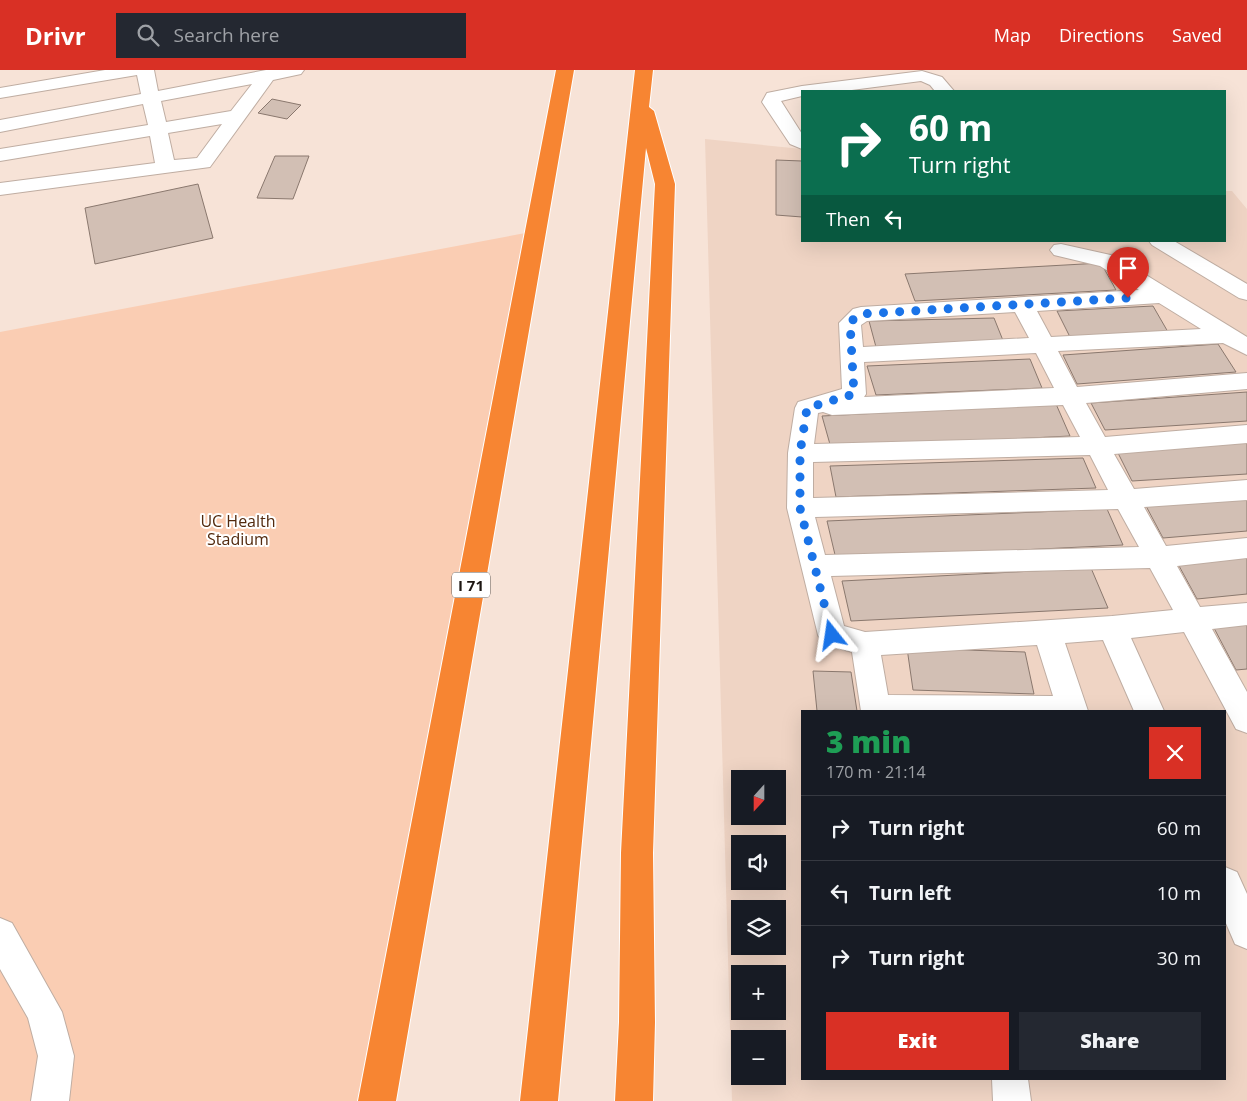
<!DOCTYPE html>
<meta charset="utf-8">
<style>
body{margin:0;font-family:"Open Sans",sans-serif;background:#242831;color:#f1f3f6;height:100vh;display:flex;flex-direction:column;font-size:19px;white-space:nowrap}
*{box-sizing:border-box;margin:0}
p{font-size:16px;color:#9ea1a6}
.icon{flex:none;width:28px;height:28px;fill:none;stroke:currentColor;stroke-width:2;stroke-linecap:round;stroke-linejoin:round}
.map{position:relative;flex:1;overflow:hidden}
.panel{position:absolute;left:801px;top:640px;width:425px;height:370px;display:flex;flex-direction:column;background:#171b24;border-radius:0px;box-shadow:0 5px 20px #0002}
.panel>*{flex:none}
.hud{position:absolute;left:801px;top:20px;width:425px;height:152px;border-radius:0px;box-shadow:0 5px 20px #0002;background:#0b6e4f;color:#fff;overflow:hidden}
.needle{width:32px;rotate:201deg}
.fabs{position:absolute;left:731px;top:700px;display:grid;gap:10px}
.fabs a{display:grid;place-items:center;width:55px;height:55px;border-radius:0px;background:#171b24;box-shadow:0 5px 20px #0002;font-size:25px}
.pin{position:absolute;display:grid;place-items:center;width:42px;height:42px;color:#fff;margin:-51px -21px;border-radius:50% 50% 50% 0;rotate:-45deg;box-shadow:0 0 5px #0007}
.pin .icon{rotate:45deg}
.me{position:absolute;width:55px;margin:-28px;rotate:345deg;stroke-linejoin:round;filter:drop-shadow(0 0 4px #0008)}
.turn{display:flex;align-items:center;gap:18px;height:105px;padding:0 25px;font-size:22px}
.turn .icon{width:65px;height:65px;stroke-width:2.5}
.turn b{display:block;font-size:35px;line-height:42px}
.then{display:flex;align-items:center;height:48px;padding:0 25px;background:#0003;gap:10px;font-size:19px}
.round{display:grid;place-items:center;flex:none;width:52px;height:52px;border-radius:0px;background:#242831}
.headline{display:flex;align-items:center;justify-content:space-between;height:85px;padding:0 25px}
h1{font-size:30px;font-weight:800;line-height:38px;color:#1e9e55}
.primary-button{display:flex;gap:10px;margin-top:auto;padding:10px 25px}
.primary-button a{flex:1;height:58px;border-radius:0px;background:#d93025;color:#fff;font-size:20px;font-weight:800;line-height:58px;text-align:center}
.primary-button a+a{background:#242831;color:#f1f3f6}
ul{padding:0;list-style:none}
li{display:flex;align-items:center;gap:15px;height:65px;padding:0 25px;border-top:1px solid #363941}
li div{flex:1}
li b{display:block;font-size:19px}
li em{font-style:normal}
header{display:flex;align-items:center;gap:30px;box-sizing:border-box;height:70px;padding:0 25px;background:#d93025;color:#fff}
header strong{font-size:24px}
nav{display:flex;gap:28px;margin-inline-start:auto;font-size:18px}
.search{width:350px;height:45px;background:#242831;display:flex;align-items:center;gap:12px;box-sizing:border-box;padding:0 18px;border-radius:0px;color:#9ea1a6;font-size:19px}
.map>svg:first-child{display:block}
.built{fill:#efd4c4;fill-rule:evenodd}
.green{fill:#facdb3}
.building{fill:#d2bfb4;stroke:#8a786e}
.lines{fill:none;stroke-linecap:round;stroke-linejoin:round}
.minor-casing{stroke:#bfada2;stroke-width:2}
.highway-casing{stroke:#fff;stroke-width:2}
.minor{fill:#fff;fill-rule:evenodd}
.highway{fill:#f78532;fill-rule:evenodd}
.route{stroke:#1a73e8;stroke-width:9;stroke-dasharray:0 16.2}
.labels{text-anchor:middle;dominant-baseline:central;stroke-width:4;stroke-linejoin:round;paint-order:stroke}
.shield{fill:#fff;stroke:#615c59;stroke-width:1}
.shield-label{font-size:15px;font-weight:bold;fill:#1d1612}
.park-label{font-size:16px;fill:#52290d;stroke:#fff}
</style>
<header>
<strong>Drivr</strong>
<div class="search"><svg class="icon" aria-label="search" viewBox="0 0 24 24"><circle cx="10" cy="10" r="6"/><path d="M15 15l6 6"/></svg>Search here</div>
<nav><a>Map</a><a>Directions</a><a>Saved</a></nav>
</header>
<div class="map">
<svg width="1247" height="1031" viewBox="0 0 1247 1031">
<rect width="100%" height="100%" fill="#f7e3d7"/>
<path class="built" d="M705 69 802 79V171H1225V121H1232L1247 139V1031H732ZM802 641H1225V1009H802ZM740 709H778V746H740ZM740 774H778V811H740ZM740 839H778V876H740ZM740 904H778V941H740ZM740 969H778V1006H740Z"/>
<path class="green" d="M536 161 377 1031H0V262Z"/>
<path class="building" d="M272 29 301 35 287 49 258 43Z
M275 86H309L293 129 257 128Z
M776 90 802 91V147L776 145Z
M198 114 213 168 95 194 85 138Z
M1101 193 1116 220 915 231 905 204Z
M1153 236 1168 262 1070 267 1057 241Z
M994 248 1004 273 876 277 869 251Z
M1218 274 1236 302 1077 314 1063 285Z
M1030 289 1042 318 876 325 867 296Z
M1247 322V351L1105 360 1091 333Z
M1056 334 1070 366 831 378 822 346Z
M1247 372V404L1132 411 1116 379Z
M1083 388 1096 418 836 427 830 396Z
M1247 429V461L1163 468 1146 436Z
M1107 439 1123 475 836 489 827 451Z
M1247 488V524L1197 529 1178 494Z
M1091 498 1108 538 851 551 842 511Z
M1247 555V599L1236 600 1214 558Z
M907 578 1025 582 1034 624 913 620Z
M813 601 851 602 857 641H817Z"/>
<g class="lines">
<defs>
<path id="minor" d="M105 0H154L158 21 266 0H304L301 4 273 10 210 97 0 125V113L155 93 150 66 0 91V79L148 55 143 34 0 62V50L141 24 137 5 0 28V18ZM252 14 231 41 166 52 161 31ZM222 54 197 88 174 90 168 63Z
M922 1 942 7 954 21H935L930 15 921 11 844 21H802V26L781 31 802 64V79L790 74 762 32 767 23 802 16Z
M1149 171H1174L1247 214V230L1239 228 1152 175Z
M1061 174 1115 186 1247 267V285L1223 273 1058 281 1077 317 1247 303V319L1086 333 1105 367 1247 355V373L1114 384 1134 419 1247 410V430L1144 437 1166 476 1247 468V488L1177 496 1200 537 1247 533V555L1212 559 1247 622V663L1236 659 1184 562 1131 568 1164 641H1134L1103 570 1065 573 1088 641H861L852 582 822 573 818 565 787 438 788 383 795 338 798 332 842 319 839 253 853 239 861 237 1139 220 1100 196 1054 185 1050 180 1054 175ZM1159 233 1201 259 1051 267 1037 241ZM1015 242 1029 268 863 277 861 255 867 251ZM1036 283 1054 318 864 327 866 324 864 292ZM1063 335 1080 367 814 374 818 343 823 342 832 345ZM1090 385 1108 420 813 428V392ZM1118 439 1139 477 825 485 815 447ZM1150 498 1173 540 1112 546 865 562 844 556 831 506ZM1037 575 1053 626 888 625 881 585Z
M1225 797 1237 802 1247 824V879L1235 874 1225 851Z
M0 848 12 853 62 942 74 986 69 1031H31L38 986 28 948 0 899Z
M992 1009H1028L1031 1031H993Z"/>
<path id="highway" d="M556 0H574L396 1031H358Z
M635 0H653L649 37 654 41 675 114 653 783 655 952 653 1031H615L619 952 621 783 655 114 646 78 558 1031H520Z"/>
</defs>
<use href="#minor" class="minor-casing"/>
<use href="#highway" class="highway-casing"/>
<use href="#minor" class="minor"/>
<use href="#highway" class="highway"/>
</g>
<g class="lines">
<path class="route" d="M832 565 800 438V383L807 338 854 324 850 252 861 244 1128 228"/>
</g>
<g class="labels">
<rect class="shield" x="452" y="502.5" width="38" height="25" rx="4"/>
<g class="shield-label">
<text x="471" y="515">I 71</text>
</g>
<g class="park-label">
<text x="238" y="451">UC Health<tspan x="238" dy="18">Stadium</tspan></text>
</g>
</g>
</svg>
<div class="fabs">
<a><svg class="needle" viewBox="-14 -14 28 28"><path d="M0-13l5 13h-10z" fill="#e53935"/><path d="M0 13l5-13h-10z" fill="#9ea1a6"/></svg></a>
<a><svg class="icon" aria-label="sound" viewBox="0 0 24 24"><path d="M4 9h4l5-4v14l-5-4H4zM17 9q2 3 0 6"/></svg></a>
<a><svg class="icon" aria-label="layers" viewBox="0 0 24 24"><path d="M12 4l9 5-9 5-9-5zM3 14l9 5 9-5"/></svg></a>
<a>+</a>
<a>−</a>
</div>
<div class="pin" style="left:1128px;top:228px;background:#d93025"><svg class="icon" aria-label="arrive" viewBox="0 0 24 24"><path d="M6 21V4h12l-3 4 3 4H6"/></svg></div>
<svg class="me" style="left:832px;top:565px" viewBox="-20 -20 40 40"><path d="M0-17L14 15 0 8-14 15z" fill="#1a73e8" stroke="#fff" stroke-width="4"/></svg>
<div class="hud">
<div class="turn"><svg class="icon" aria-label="right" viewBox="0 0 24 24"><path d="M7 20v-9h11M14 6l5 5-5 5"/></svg><div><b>60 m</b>Turn right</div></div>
<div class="then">Then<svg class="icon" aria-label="left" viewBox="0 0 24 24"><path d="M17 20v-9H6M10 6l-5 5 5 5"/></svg></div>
</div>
<section class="panel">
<div class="headline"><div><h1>3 min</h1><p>170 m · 21:14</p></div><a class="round" style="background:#d93025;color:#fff"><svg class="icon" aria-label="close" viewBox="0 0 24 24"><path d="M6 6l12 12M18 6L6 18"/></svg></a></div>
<ul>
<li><svg class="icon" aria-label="right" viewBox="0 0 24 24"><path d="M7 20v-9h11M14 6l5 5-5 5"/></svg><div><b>Turn right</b></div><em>60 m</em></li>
<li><svg class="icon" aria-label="left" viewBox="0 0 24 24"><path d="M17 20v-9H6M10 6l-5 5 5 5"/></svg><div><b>Turn left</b></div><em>10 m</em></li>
<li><svg class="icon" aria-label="right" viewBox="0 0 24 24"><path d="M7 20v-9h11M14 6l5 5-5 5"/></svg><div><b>Turn right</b></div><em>30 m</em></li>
</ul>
<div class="primary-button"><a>Exit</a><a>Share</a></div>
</section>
</div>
